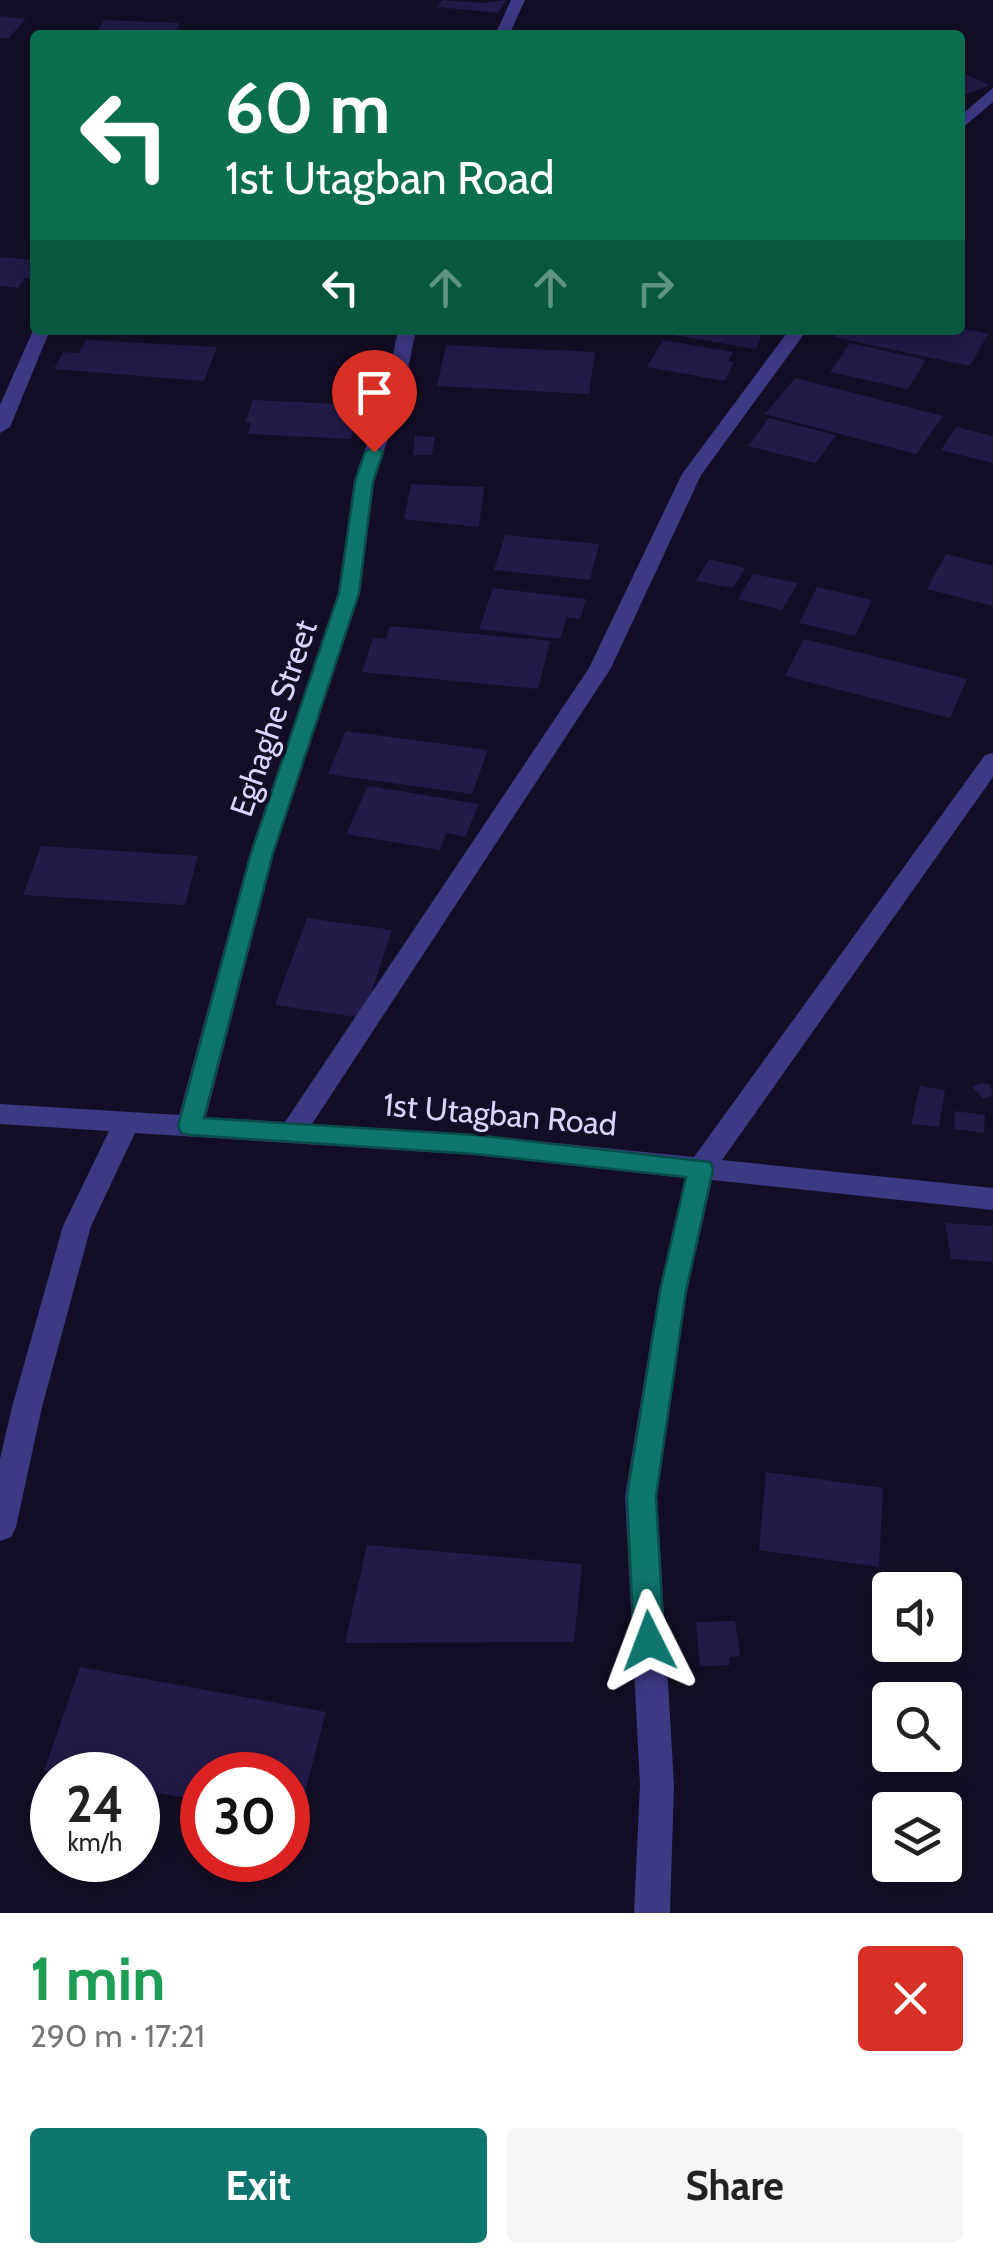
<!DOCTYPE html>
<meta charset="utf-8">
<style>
body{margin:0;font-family:Cabin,sans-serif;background:#f6f6f6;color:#222;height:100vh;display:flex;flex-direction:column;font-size:38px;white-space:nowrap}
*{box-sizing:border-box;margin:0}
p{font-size:32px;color:#767676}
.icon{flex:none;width:55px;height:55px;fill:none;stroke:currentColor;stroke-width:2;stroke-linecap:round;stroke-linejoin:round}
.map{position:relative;height:1913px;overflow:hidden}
.panel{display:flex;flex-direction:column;background:#fff;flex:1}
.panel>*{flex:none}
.guide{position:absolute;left:30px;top:30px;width:935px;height:305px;border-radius:10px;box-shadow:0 5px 25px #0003;background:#0b6e4f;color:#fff;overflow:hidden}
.controls{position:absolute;left:872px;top:1572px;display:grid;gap:20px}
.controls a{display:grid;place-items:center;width:90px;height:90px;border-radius:10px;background:#fff;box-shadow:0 5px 25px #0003;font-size:50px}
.speed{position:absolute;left:30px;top:1752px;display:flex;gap:20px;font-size:50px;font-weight:700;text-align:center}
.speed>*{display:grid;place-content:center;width:130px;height:130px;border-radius:50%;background:#fff;box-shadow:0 5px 25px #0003;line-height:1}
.speed small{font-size:25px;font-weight:400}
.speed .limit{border:15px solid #d22;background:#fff;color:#111}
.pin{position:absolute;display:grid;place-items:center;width:85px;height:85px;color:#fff;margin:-102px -42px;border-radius:50% 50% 50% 0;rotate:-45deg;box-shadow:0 0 10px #0007}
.pin .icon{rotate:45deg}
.me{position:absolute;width:110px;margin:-55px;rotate:357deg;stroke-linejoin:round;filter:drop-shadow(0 0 8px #0008)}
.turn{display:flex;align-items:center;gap:35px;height:210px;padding:0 30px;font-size:45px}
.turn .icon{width:130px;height:130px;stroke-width:2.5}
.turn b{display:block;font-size:70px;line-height:85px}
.lanes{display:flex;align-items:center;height:95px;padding:0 30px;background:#0003;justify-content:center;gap:50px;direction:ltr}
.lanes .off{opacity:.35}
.round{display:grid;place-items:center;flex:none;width:105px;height:105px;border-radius:10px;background:#f6f6f6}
.head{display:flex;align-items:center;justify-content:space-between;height:170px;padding:0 30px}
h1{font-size:60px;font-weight:700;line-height:75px;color:#1e9e55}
.cta{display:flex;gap:20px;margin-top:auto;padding:20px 30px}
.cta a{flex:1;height:115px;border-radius:10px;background:#0f766e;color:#fff;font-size:40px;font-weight:700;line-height:115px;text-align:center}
.cta a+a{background:#f6f6f6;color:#222}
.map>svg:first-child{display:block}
.building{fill:#231a47}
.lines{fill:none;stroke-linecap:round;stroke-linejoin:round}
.minor{fill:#3c3985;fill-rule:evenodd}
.route{fill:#0f766e;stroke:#0a4d48;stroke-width:2.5}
.labels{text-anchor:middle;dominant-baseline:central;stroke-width:8;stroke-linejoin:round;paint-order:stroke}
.street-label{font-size:32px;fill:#d8d3ff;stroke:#130e25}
</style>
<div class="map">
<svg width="993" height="1913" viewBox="0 0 993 1913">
<rect width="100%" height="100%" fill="#130e25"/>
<path class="building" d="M442 0 482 3 506 0 498 13 437 7Z
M0 16 26 19 8 39 0 38Z
M104 20 179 23 174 35H95Z
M960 72 990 85 960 97Z
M0 257 35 260V278H25L18 288 0 286Z
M960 328 988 334 970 366 834 337 839 330Z
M644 330H763L756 349Z
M86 340 217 347 204 381 54 369 63 352 79 353Z
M663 340 733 352 728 361 734 362 725 381 647 367Z
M850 343 926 360 908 389 830 372Z
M446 345 595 352 589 394 437 386Z
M795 378 943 416 916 454 765 414Z
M253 400 359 405 351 439 248 434 251 422H245Z
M769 418 836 435 816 463 748 446Z
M956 427 993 436V463L941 450Z
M415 436 435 437 432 455H413Z
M411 484 484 487 479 527 404 519Z
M505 535 599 544 590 580 494 570Z
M946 554 993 566V606L927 589Z
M709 559 745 568 733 588 696 581Z
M753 574 798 583 782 610 738 599Z
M817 587 872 600 855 636 799 623Z
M493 588 586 599 580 619 567 617 560 639 479 629Z
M390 626 550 641 538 689 362 672 373 638 386 639Z
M804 639 967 679 950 718 785 676Z
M346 731 488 750 472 794 328 774Z
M368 786 479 804 465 837 446 833 440 850 346 834Z
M41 846 198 856 185 905 23 895Z
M307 918 392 930 363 1018 275 1005Z
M980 1083 990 1084 993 1095 983 1099 972 1087Z
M920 1086 945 1090 939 1127 911 1124Z
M955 1111 985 1115 984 1133 954 1129Z
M945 1223 993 1226V1262L951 1259Z
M766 1472 883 1488 879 1567 759 1550Z
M367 1545 582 1564 574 1642 345 1643Z
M735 1621 740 1656 729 1657 730 1665 700 1666 696 1622Z
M80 1667 326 1712 298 1819 288 1817V1775H202V1801L138 1789V1775L44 1771Z"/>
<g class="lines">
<path class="minor" d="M511 0H525L509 35H495Z
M993 88V102L960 130V116Z
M35 326V330H50L10 427 0 433V405Z
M398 330H416L403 393 374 481 359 593 274 853 206 1117 285 1122 589 668 682 474 789 330H807L701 475 611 668 312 1124 475 1135 694 1157 985 755 993 753V777L722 1160 993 1188V1210L712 1180 687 1291 657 1496 674 1785 670 1913H634L640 1785 625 1496 659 1291 685 1178 475 1155 135 1133 91 1226 42 1407 16 1527 11 1537 0 1541V1459L12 1407 63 1226 109 1131 0 1124V1104L179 1115 250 853 339 593 354 481 385 393Z"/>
</g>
<path class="route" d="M374 447 383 452 373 482 359 593 273 853 204 1118 475 1135 710 1162 713 1169 686 1291 656 1496 664 1641 660 1650 649 1654 639 1650 634 1641 627 1496 660 1291 686 1177 475 1154 190 1135 181 1133 178 1126 251 853 339 593 355 482 365 452Z"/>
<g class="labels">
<g class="street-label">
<text transform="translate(273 718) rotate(-71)">Eghaghe Street</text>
<text transform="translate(500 1114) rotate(5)">1st Utagban Road</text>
</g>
</g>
</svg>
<div class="controls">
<a><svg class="icon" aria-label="sound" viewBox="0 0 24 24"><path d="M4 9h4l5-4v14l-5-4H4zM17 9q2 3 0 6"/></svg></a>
<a><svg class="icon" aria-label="search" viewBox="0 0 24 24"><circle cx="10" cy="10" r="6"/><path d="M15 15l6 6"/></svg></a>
<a><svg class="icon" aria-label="layers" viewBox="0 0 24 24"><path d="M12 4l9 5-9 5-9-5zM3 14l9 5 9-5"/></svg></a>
</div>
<div class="speed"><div>24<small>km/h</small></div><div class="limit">30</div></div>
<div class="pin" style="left:374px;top:452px;background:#d93025"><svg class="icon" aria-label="arrive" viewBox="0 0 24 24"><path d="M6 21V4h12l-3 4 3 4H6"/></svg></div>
<svg class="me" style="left:649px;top:1641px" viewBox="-20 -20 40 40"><path d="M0-17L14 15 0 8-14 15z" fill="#0f766e" stroke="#fff" stroke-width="4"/></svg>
<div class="guide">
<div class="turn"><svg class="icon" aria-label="left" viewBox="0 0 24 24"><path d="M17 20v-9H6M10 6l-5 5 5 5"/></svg><div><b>60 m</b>1st Utagban Road</div></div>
<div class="lanes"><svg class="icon" aria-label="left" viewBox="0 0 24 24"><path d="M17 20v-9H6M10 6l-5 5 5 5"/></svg><svg class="icon off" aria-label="ahead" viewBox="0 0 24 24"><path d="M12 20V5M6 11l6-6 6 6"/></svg><svg class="icon off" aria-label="ahead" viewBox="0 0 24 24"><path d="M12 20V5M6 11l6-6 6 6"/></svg><svg class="icon off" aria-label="right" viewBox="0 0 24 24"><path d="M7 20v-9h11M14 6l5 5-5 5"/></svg></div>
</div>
</div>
<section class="panel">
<div class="head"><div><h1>1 min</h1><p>290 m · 17:21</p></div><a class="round" style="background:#d93025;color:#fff"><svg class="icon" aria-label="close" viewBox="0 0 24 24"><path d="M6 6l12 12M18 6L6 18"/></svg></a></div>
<div class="cta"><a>Exit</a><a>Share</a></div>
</section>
